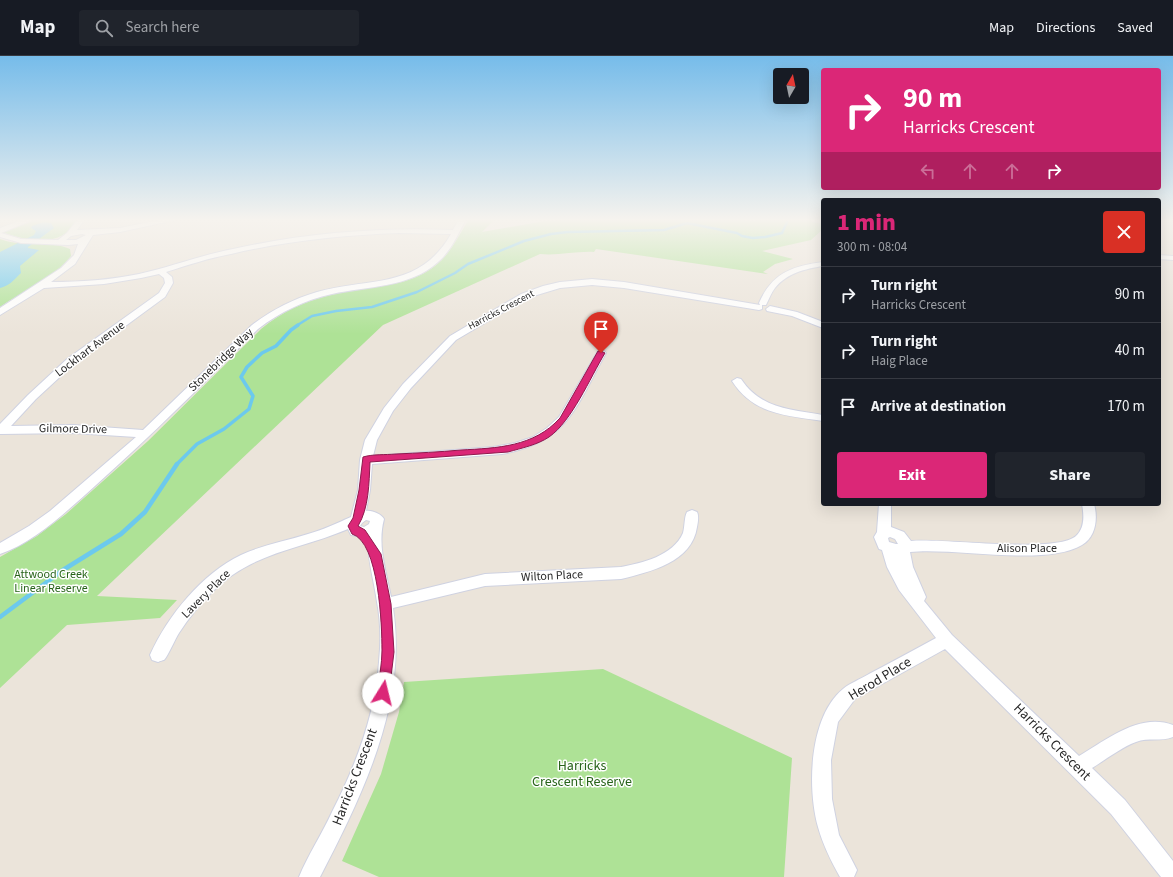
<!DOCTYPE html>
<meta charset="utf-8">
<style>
body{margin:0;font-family:"Source Sans 3",sans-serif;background:#20242c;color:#f1f3f6;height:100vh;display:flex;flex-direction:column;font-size:15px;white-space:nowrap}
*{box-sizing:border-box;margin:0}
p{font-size:13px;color:#9ea1a6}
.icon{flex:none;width:22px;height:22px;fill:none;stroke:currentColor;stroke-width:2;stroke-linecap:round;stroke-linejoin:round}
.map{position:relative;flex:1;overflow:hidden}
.details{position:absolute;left:821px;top:142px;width:340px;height:308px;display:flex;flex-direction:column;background:#171b24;border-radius:4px;box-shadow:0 4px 16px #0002}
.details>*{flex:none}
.guide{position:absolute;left:821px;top:12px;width:340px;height:122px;border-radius:4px;box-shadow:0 4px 16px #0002;background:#db2777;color:#fff;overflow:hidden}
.needle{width:26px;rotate:9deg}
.tools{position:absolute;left:773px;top:12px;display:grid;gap:8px}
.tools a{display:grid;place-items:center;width:36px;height:36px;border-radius:4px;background:#171b24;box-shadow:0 4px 16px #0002;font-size:20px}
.pin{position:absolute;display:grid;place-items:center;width:34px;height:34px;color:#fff;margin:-41px -17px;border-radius:50% 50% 50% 0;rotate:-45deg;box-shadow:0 0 4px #0007}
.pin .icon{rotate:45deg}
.me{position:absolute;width:44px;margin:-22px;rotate:9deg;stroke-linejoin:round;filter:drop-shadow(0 0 3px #0008)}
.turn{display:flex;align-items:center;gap:14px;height:84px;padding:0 16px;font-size:18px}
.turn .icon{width:52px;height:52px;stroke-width:2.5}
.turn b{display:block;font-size:28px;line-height:34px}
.lanes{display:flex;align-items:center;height:38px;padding:0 16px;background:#0003;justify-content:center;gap:20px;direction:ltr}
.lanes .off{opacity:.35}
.round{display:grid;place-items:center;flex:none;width:42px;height:42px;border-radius:4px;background:#20242c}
.headline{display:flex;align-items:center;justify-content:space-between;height:68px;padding:0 16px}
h1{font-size:24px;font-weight:800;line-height:30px;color:#db2777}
.cta{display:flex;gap:8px;margin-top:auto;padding:8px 16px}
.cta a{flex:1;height:46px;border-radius:4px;background:#db2777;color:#fff;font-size:16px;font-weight:800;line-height:46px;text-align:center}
.cta a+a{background:#20242c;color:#f1f3f6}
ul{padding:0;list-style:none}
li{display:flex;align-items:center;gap:12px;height:56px;padding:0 16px;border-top:1px solid #363941}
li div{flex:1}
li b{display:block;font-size:15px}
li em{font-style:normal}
header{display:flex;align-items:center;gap:24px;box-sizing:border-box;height:56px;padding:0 20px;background:#171b24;border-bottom:1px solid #363941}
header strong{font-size:19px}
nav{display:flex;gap:22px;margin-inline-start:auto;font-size:14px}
.search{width:280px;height:36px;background:#20242c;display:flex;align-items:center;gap:10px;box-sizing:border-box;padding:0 14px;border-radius:4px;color:#9ea1a6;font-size:15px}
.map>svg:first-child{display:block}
.green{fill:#aee296}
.water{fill:#6cc9ed}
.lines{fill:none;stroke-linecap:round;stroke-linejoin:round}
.stream-far2{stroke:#6cc9ed;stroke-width:2.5}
.stream-far1{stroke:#6cc9ed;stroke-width:3.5}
.stream{stroke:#6cc9ed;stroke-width:4.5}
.street-casing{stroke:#cfd2e1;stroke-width:2}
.street{fill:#fff;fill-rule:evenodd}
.route{fill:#db2777;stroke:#8e194d}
.labels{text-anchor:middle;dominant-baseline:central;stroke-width:3;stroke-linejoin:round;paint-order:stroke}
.far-street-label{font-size:10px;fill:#282828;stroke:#fff}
.street-label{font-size:12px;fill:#282828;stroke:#fff}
.park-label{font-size:12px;fill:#28641a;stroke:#fff}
.near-street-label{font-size:14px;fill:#282828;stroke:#fff}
.near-park-label{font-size:14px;fill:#28641a;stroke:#fff}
</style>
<header>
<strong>Map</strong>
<div class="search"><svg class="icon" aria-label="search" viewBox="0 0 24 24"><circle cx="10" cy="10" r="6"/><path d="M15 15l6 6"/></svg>Search here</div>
<nav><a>Map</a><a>Directions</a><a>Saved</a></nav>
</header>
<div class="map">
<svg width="1173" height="821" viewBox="0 0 1173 821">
<rect width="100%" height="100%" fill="#ebe4da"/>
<path class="green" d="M34 163H77C65 192 26 186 3 176Z
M469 163H495L482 176 545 165 597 163H726L756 165 758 163H823V173L811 184 762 195 793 203 775 208 763 216 768 218 596 193 594 196C576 195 557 200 540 198L383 269 97 540 177 544 160 562 67 569 0 632V501L37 480 66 458 148 385 261 273C283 255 307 244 335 238 368 230 407 232 435 210 450 199 459 179 469 163Z
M0 183C24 192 49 184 70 193L71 200C55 221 22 236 0 251Z
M603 613 792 702 784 821H379L342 805 381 718 399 656 404 626Z"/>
<path class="water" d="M44 166 51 167 54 172 28 191V192L39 194 20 210 21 217C14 224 9 230 0 232V196L34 179 36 175 31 172 32 170Z"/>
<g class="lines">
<path class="stream-far2" d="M296 270 312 260 336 255 372 251 417 236 455 217 468 208 524 185 551 178 567 176 664 174 687 167 737 177 742 180 753 182 765 181 782 177 788 164"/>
<path class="stream-far1" d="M176 409 197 388 224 373 249 353 253 340 241 321 247 311 262 297 276 290 291 274 298 269"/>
<path class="stream" d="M0 561 63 514 121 478 145 456 177 408"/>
<defs>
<path id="street" d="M24 163H35L1 177 21 183 58 184 67 177 78 163H85L77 174 120 172 164 163H180L120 176 93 179 75 208 51 226C81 226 110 224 139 218 171 211 201 199 233 193 305 177 379 171 453 174L459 163H466C458 178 451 195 438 206 410 232 367 230 332 238 305 244 280 256 258 273 205 326 152 379 96 429 69 453 34 487 0 498V487L29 470 50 455 136 381 73 377 0 378V368L28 339 67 303 159 237 165 227 164 222 159 218 141 222 104 228 44 232 0 259V252L61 212 74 199 78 188 68 189 21 187 0 181V172ZM399 177 451 178C419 234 370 221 317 236 293 243 272 254 252 269L143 374 73 369 11 370 36 343 75 307 165 241 173 227 172 221 166 216C188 209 209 202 231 198 286 185 343 179 399 177ZM82 178 86 179 76 184H66L71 180Z
M812 163H823V167L812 165Z
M1159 199 1173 200V204L1159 203Z
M823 206V210C805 213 787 217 775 232 771 237 769 243 766 249H762V253L759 254 624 232 592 229 560 232 527 242 456 284 411 332 393 355 377 384 373 400 493 391 515 387 533 381 547 372 559 361 598 295H604L606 297C576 350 569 386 502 398L372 408 370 434 366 455C372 454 381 458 384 463 377 489 386 515 391 541L485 518 621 511C642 507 673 500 683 477 685 470 684 462 687 456L692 454 697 456C699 460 698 466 697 471 692 506 650 516 621 523L485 530 393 552C408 647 362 740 320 821H299C308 799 322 778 332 756 356 709 375 659 379 606 381 586 381 566 377 546 374 524 367 503 368 480L365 481 351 479 348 473C299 494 251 496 211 537 199 549 188 563 179 577 175 583 168 600 164 604 163 604 158 606 158 606L152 604 150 599C168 559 202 518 241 499 262 489 286 485 308 478 323 474 337 467 351 461L358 434 360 404 365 384 384 352 403 328 450 280 521 238 543 230 560 226 592 223 624 226 760 249 759 247C772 217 792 210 823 206ZM366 464 370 465 369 468 364 471 360 470 362 467Z
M770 250 797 256 823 266V272L792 260 767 255 766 253Z
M737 322 741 323C761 353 790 353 823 359V365C786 359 754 359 732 325Z
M879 448H891V471L904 476 911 485C945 482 1055 498 1076 480 1085 472 1084 459 1082 448H1094C1098 462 1096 481 1082 489 1046 511 954 491 910 496L913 511 926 541 924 545 952 579 1079 700C1106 684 1140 656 1173 669V681C1161 686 1148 681 1136 686 1122 691 1105 704 1092 712L1125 744 1173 805V821H1161L1111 758 945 593 855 643 838 666 831 704 832 743 839 779 857 814 854 821H840C831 805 823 789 818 771 807 732 809 661 843 633 850 627 861 623 869 618 892 606 914 594 936 582L899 534 887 511 882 494 879 493 874 481 877 476ZM890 481 895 483 898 488H896L889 486 888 482Z"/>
</defs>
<use href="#street" class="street-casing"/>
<use href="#street" class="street"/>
</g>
<linearGradient id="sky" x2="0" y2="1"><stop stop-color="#76bcea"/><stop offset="0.59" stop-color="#f6f3ee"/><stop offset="1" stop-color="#f6f3ee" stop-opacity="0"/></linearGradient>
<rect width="1173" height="278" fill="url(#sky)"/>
<path class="route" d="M598 295H601L605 297C590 322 572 365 549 381 537 389 522 392 508 396L370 406C369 427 369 452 358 470L365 474 381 498 391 548 394 596 389 637 387 641 383 643 379 641 377 637C379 623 382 608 382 594 382 570 379 486 352 478L348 470 353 462 359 434 363 401C373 398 385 399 396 398 418 397 439 396 461 394 497 392 534 391 560 362Z"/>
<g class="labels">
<g class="far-street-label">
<text transform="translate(501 254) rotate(-28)">Harricks Crescent</text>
</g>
<g class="street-label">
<text transform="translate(90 293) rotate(-37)">Lockhart Avenue</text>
<text transform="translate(221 304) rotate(-44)">Stonebridge Way</text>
<text transform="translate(73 373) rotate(1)">Gilmore Drive</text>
<text x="1027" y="492">Alison Place</text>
<text transform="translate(552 520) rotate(-3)">Wilton Place</text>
<text transform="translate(206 538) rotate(-45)">Lavery Place</text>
</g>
<g class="park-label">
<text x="51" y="518">Attwood Creek<tspan x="51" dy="14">Linear Reserve</tspan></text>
</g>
<g class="near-street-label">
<text transform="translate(880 623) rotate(-31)">Herod Place</text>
<text transform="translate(1052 686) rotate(45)">Harricks Crescent</text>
<text transform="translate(355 721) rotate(-69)">Harricks Crescent</text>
</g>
<g class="near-park-label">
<text x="582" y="710">Harricks<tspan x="582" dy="16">Crescent Reserve</tspan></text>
</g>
</g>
</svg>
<div class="tools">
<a><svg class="needle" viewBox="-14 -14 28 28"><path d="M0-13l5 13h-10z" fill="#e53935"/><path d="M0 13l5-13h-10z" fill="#9ea1a6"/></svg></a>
</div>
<div class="pin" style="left:601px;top:297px;background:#d93025"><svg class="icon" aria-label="arrive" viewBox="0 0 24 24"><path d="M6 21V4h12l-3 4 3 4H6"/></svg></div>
<svg class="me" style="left:383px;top:637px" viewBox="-20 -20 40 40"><circle r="19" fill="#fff"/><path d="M0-13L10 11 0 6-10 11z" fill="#db2777"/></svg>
<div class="guide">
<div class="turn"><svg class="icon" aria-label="right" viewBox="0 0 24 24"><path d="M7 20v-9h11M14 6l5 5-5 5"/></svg><div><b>90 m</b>Harricks Crescent</div></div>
<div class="lanes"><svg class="icon off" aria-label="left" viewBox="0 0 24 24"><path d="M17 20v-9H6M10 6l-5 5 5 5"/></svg><svg class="icon off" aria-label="ahead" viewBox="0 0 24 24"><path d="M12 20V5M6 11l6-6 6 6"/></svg><svg class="icon off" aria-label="ahead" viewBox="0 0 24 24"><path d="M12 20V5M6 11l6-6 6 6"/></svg><svg class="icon" aria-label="right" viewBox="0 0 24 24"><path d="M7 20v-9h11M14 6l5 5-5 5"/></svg></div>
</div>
<section class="details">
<div class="headline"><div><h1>1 min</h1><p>300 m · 08:04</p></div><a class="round" style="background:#d93025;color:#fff"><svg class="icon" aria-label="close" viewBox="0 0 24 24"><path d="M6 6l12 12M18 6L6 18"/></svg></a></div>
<ul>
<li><svg class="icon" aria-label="right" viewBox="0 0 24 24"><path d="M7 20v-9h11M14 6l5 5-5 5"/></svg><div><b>Turn right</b><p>Harricks Crescent</p></div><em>90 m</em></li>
<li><svg class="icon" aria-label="right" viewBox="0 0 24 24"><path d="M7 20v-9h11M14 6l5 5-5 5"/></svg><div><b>Turn right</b><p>Haig Place</p></div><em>40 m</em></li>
<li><svg class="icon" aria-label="arrive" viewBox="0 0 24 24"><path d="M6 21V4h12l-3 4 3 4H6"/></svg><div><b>Arrive at destination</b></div><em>170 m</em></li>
</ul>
<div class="cta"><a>Exit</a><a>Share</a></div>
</section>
</div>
